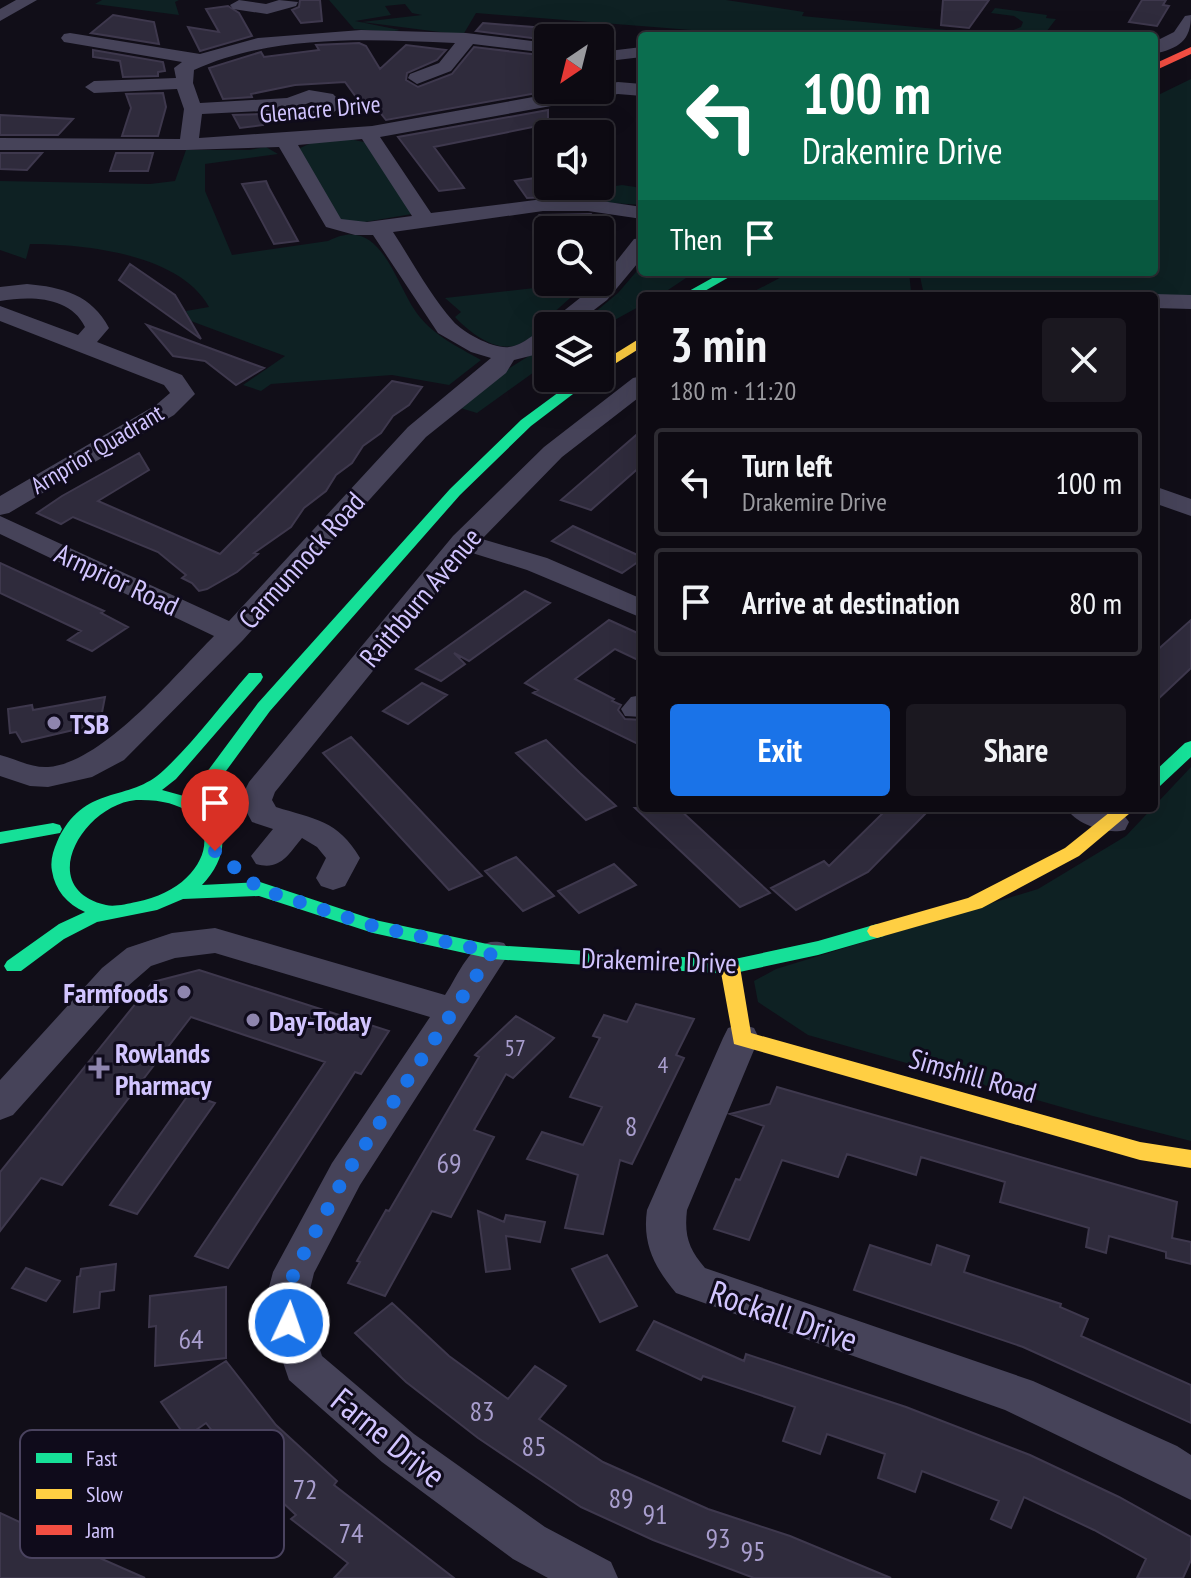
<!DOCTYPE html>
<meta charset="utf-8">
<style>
body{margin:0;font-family:"PT Sans Narrow",sans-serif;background:#1b1820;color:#f1f3f6;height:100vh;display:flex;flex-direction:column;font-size:30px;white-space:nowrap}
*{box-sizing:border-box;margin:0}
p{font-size:26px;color:#9a9a9f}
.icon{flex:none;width:44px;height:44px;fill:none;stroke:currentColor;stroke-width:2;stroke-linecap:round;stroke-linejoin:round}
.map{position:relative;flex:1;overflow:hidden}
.drawer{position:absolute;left:638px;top:292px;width:520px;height:520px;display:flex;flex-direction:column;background:#0d0a12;border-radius:8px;box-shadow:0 8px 32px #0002,0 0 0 2px #2d2b32}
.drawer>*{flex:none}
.hud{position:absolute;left:638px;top:32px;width:520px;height:244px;border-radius:8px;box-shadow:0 8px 32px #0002,0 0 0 2px #2d2b32;background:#0b6e4f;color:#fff;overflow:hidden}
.needle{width:52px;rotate:215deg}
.controls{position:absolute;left:534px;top:24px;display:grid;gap:16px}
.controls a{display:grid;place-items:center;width:80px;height:80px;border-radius:8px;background:#0d0a12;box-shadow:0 8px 32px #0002,0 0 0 2px #2d2b32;font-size:40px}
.pin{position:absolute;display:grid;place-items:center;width:68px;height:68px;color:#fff;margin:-82px -34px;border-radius:50% 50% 50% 0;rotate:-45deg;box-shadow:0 0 8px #0007}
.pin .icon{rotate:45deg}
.me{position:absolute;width:88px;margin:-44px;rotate:3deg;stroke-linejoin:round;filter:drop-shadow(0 0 6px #0008)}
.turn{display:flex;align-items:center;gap:28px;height:168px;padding:0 32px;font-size:36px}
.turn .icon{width:104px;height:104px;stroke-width:2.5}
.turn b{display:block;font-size:56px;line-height:68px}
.then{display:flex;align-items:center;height:76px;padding:0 32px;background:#0003;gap:16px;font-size:30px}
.round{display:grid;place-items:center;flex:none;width:84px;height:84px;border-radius:8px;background:#1b1820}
.summary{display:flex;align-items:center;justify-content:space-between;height:136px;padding:0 32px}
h1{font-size:48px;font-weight:700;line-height:60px}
.button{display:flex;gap:16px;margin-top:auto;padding:16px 32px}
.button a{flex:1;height:92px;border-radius:8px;background:#1a73e8;color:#fff;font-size:32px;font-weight:700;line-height:92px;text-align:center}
.button a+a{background:#1b1820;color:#f1f3f6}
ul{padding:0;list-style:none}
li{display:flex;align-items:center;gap:24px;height:108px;margin:0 16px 12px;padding:0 16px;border:4px solid #2d2b32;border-radius:8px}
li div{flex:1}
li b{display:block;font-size:30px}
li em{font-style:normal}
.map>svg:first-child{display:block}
.green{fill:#0e2123}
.building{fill:#2f2b3c;stroke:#3e384d;stroke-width:2}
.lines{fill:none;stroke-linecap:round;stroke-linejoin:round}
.street{fill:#464359;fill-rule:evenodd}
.fast{fill:#16e098;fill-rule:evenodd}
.slow{fill:#ffcf43;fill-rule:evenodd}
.jam{fill:#f24e42;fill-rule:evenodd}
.route{stroke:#1a73e8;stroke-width:14;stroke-dasharray:0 25.2}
.poi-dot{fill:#8e85ae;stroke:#0f0b1b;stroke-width:3}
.labels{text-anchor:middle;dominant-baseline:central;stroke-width:6;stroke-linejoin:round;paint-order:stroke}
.far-street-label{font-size:24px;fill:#d2c5ff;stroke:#0f0b1b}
.number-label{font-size:24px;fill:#a99ece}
.street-label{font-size:28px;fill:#d2c5ff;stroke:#0f0b1b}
.poi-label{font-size:28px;font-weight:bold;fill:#d2c5ff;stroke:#0f0b1b;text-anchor:start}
.near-number-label{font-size:28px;fill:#a99ece}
.near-street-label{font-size:34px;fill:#d2c5ff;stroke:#0f0b1b}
.key{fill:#0f0b1b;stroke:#4a435f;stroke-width:2}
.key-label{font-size:22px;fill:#d2c5ff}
</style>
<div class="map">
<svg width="1191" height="1578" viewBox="0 0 1191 1578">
<rect width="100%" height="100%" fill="#110e18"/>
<path class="green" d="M102 0H179L175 2 179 15 95 4Z
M329 0H726L804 12 802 16 988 34 1008 32 1021 27 1023 22 1014 16 991 13 995 8 1047 15 1046 18 1056 19 1043 36H767L476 13 463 35 362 22 422 15 412 13 405 4 385 6 391 15 355 21 400 30 390 32 354 29Z
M1191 79V297L924 295 919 272H1154V97Z
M349 139 369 143 412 214 359 223 338 220 298 149 311 143Z
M266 147 278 154 205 164V191L232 255 328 241C380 213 394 281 416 312 431 334 458 347 481 360L449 385 392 375 271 384 261 391 243 385 285 356 191 321 186 311 209 307C180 254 85 244 30 244L26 259 0 250V181L150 184 175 181 186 150H249Z
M622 185 642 188V205L556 199 562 194Z
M642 265V272H695L659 296H642V305L600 328 572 326 577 322 582 323 618 293Z
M791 272H909L911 291 745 296Z
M588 282 550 316V323C540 330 528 341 517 345 496 353 469 332 455 317L461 312 445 298Z
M548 344V362L477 413 457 407 505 371Z
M1191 767V1141L1093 1116 808 1035 758 1002 754 981 776 969 1038 889 1126 836Z"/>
<path class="building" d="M300 0H320L322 21 301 23 292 10 299 7Z
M943 0H989L969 28 941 25Z
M1142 0H1166L1163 5 1169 6 1157 26 1129 22Z
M228 6 239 13 252 36 200 51 188 27 219 32 206 9Z
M113 15 154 22 159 44 91 33Z
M483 23 546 28 548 40 476 31Z
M359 43 366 46 380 69 406 45 446 50 437 60 407 73 406 80 418 87 452 74 474 47 548 56V91L386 120 378 110 369 111 364 108 345 82 295 85 251 94 252 97 223 99 209 68 261 52 264 57 319 50 316 45Z
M93 50 163 62 165 71 158 72V76L123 77 120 61 93 57Z
M163 93 166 107 158 136H122L131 108 126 94Z
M548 110V124L434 147 464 188 439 191 398 137Z
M261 114 263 125 240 128 233 115Z
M0 115 73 119 58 135H0Z
M0 153H42L27 170 0 169Z
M116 153H153L148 171H110Z
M548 176V186H568L576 196 527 198 515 181Z
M266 181 269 188 298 241 274 244 242 184Z
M591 214 604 230H551L540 215Z
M130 264 175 295 201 339 119 280Z
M147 325 185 339 264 368 236 385 205 361 173 356Z
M392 381 422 387 409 405 393 416 381 433 363 446 352 463 336 475 326 491 304 508 291 527 254 553 258 554 237 572 207 589 199 591 192 583 182 578 186 575 158 552 73 517 61 524 37 513 62 496 139 453 149 470 98 501 220 554Z
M642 430V465L591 510 561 500Z
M573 526 642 557V559L622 573 552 541Z
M0 563 104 611 101 613 128 627 92 651 68 640 81 631 0 593Z
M525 591 550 603 469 661 454 653 465 664 441 681 416 669Z
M609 620 642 635V662L615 649 575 679 614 699 612 701 621 705 618 710 625 719 642 720V746L533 693 538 690 525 683Z
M1191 620V668L1154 703V653Z
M422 683 447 695 408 724 383 711Z
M105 697 99 728H82L22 742 16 732 10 733 8 709 32 705 33 710Z
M351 737 448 840 482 876 449 890 323 753Z
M546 740 580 773 616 806 586 820 516 753Z
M635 808H678L770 893 740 907Z
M888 808H931L868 872 796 910 771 888 824 861 829 866Z
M516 857 554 896 523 911 485 871Z
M614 864 636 885 579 913 558 891Z
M199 970 389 1031 361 1074 355 1072 228 1268 195 1256 325 1062 191 1017 62 1185 41 1178 0 1231V1172L153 982Z
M636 1004 694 1019 676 1055 684 1058 632 1164 620 1160 603 1234 565 1228 578 1175 527 1159 542 1132 583 1145 602 1107 570 1097 600 1038 593 1036 604 1015 627 1022Z
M516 1016 554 1038 513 1078 506 1074 474 1130 494 1137 451 1217 432 1211 385 1296 348 1283 360 1262 357 1261 386 1210 389 1211 479 1057 475 1055Z
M777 1087 1177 1202 1172 1238 1191 1242V1264L1166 1258V1252L1109 1236 1106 1253 1086 1247 1089 1228 1000 1202 1005 1182 921 1157 916 1175 847 1154 838 1177 782 1160 749 1240 714 1229 736 1179 740 1180 764 1126 730 1114 770 1104Z
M189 1094 215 1103 137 1214 110 1205Z
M478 1211 504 1222 506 1215 545 1222 540 1242 506 1236 510 1269 486 1272Z
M870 1245 931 1265 937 1245 969 1256 964 1272 1061 1304 1060 1307 1088 1319 1081 1336 1191 1385V1423L1023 1347 854 1290Z
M607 1255 637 1306 600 1322 572 1269Z
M116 1264 114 1290 100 1292 99 1308 74 1312 77 1277 80 1276 81 1269Z
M26 1268 60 1281 46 1301 12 1288Z
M226 1287V1358L155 1366 156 1326 149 1327 150 1296Z
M392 1303 449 1356 508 1399 535 1366 566 1386 539 1419 603 1462 708 1509 790 1536 891 1578H754L653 1540 581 1507 478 1438 406 1382 355 1333Z
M654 1321 744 1361 746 1354 906 1407 1030 1455 1119 1497 1191 1537V1560L1183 1578H1137L1146 1559 1094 1530 1024 1497 1011 1528 991 1519 999 1501 922 1471 915 1492 878 1478 885 1454 827 1434 820 1454 783 1441 795 1407 703 1376 701 1380 637 1350Z
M226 1361 276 1425 337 1481 334 1485 454 1578H334L348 1563 291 1519 296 1515 228 1451 206 1423 186 1437 161 1402Z
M0 1513 52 1537 145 1578H0Z"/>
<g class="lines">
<path class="street" d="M16 0H37L0 21V9Z
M239 0 266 4 279 0 298 2 296 6 267 14 233 9 230 5Z
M1191 15C1191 41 1179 48 1154 54V42L1174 32 1185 16Z
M361 30 466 33 548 43V53L473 44 451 71 417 84 408 78 410 74 439 63 455 43C369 39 274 34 194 70L193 83 200 103 287 98 309 90 333 94 343 104C331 120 299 125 283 110L202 114 199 138 372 126 572 90H600V85L618 82 642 84V96L618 94 380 137 431 213 543 199H588L642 207V219L588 211H543L393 232C412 261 430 295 453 321 463 333 494 349 509 347 525 345 533 332 548 328V346L538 354 514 360 506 373 426 437 243 640 124 760 92 777 48 787 30 786 0 776V755C16 759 31 768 48 767 103 763 175 675 214 636L0 534V516L229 621 408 427 491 358 471 352 438 333 373 235H355L326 227 279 147 186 150H0V138L180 139 184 109 177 89 94 93 85 87 94 81 176 78 174 68 182 62 70 43 64 42 61 38 64 34 70 33 200 54 258 38ZM311 102 322 104 301 106ZM362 139 412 216 367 222 341 219 298 145Z
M642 47V57L600 62V52Z
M642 238V258L607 300 573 326 548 327 551 321 600 282 634 239Z
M27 284C62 287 92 295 109 328L97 342 182 375 195 394 174 415 9 513 0 515V496L156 405 170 393 164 385 0 321V306L78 335 85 327C70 296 30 296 0 301V287Z
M1154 294 1191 295V309L1154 308V296H1147Z
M642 376V395L562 457 482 539 547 558 642 599V618L527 570 469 552 275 792 272 800 276 807C314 819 338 820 360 858L345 886 333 890 321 886 316 878 326 858 317 847 302 838C288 855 280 871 256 864L251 856 273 829 252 822 240 800 249 782 453 536 544 447 633 378Z
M1154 486 1191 499V516L1154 503Z
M642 695V717L625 716 621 709 631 697Z
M1066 808C1087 808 1117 802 1129 822L1125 830C1106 835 1076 824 1066 808Z
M215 928 445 995C460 972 473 934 504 943L510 952 504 961 360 1185 314 1273 306 1306 322 1356 414 1434 545 1527 611 1562 618 1578H548L513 1559 382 1462 289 1380 264 1306 273 1272 332 1163 430 1017 215 953 175 958 151 966 128 986 13 1115 0 1120V1080L102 968 127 948 172 933Z
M741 1024 754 1028 759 1038 687 1210C684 1236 689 1249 705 1268L1033 1381 1177 1446 1191 1455V1500L1005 1410 676 1293C655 1268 642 1244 647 1210L723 1038 728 1028Z"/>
<path class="fast" d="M723 272H738L696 296H680Z
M578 378H594L531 426 460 495 270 711 215 786 205 806C232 830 225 861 202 885L260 882 375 920 492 945 730 960 818 941 877 924 884 926 887 931 884 936 818 955 730 974 492 959 373 933 259 896 183 899 157 910 97 922 64 939 21 971H7L4 966 7 961 59 924 85 912C67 904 55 890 52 871 50 861 53 851 57 842 84 782 129 804 164 770 195 741 221 705 249 673H261L263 677 261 681 176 779 162 790 191 798 201 780 258 703 450 489 521 420ZM136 800C235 797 219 887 136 902 127 904 114 907 106 905 34 888 83 805 136 800Z
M1191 741V757L1160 786 1154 788V772L1185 743Z
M53 823 60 825 62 829 60 833 0 844V832Z"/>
<path class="slow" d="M642 337V347L600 373V363Z
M1115 808H1136L1079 856 982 908 877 938 870 936 867 931 870 926 968 898 1065 848Z
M730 960 737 962 740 967 751 1033 1140 1142 1191 1150V1168L1140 1160 734 1044 720 967 723 962Z"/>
<path class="jam" d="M1191 47V54L1154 71V64Z"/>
</g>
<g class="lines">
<path class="route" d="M215 851 260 889 373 926 492 952 346 1174 294 1272 285 1306 289 1323"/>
</g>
<g class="poi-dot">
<circle cx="54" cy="723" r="8"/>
<circle cx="184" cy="992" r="8"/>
<circle cx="253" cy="1020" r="8"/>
<path d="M95 1056h8v8h8v8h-8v8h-8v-8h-8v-8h8z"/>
</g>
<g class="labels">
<g class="far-street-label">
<text transform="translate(320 109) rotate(-5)">Glenacre Drive</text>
<text transform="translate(97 449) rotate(-31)">Arnprior Quadrant</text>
</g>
<g class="number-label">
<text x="515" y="1047">57</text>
<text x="663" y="1064">4</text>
</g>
<g class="street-label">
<text transform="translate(301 560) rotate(-48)">Carmunnock Road</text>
<text transform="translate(117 579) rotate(25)">Arnprior Road</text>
<text transform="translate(420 597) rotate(-50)">Raithburn Avenue</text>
<text transform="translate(659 960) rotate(2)">Drakemire Drive</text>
<text transform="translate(973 1075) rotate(16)">Simshill Road</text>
</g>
<g class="poi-label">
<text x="70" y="723">TSB</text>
<text x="168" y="992" text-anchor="end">Farmfoods</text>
<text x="269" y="1020">Day-Today</text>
<text x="115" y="1052">Rowlands<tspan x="115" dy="32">Pharmacy</tspan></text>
</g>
<g class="near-number-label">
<text x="631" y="1125">8</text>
<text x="449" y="1162">69</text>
<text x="191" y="1338">64</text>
<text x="482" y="1410">83</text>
<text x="534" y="1445">85</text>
<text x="305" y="1488">72</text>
<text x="621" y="1497">89</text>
<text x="655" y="1513">91</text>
<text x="351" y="1532">74</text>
<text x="718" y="1537">93</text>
<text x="753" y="1550">95</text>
</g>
<g class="near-street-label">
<text transform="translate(784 1315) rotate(19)">Rockall Drive</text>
<text transform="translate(389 1437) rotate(39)">Farne Drive</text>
</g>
</g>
<rect x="20" y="1430" width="264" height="128" rx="12" class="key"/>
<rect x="36" y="1453" width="36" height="10" fill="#16e098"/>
<rect x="36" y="1489" width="36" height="10" fill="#ffcf43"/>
<rect x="36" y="1525" width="36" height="10" fill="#f24e42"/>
<g class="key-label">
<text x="86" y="1466">Fast</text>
<text x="86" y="1502">Slow</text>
<text x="86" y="1538">Jam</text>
</g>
</svg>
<div class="controls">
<a><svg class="needle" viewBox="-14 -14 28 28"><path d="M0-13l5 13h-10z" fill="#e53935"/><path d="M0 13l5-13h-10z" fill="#9a9a9f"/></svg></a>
<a><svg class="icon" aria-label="sound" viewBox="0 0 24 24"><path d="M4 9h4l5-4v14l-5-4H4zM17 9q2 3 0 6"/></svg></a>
<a><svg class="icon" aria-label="search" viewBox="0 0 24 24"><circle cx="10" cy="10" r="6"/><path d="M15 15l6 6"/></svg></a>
<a><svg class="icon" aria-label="layers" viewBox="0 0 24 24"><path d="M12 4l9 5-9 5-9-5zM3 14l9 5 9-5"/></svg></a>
</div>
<div class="pin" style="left:215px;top:851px;background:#d93025"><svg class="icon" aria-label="arrive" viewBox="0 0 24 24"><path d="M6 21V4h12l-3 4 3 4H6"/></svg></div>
<svg class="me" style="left:289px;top:1323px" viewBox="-20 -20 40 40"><circle r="17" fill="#1a73e8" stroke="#fff" stroke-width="3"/><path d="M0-11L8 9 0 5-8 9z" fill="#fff"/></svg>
<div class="hud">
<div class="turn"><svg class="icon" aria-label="left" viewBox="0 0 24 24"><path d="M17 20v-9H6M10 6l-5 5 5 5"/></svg><div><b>100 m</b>Drakemire Drive</div></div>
<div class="then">Then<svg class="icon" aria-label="arrive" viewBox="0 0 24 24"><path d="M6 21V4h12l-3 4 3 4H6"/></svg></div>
</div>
<section class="drawer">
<div class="summary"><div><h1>3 min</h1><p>180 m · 11:20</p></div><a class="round"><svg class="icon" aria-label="close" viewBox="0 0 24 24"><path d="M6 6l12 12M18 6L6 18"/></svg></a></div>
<ul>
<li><svg class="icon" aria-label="left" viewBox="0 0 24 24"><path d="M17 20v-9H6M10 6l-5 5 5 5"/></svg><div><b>Turn left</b><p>Drakemire Drive</p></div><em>100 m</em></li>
<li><svg class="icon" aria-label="arrive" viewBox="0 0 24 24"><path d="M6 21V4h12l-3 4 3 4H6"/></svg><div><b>Arrive at destination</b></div><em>80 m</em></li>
</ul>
<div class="button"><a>Exit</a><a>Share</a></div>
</section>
</div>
